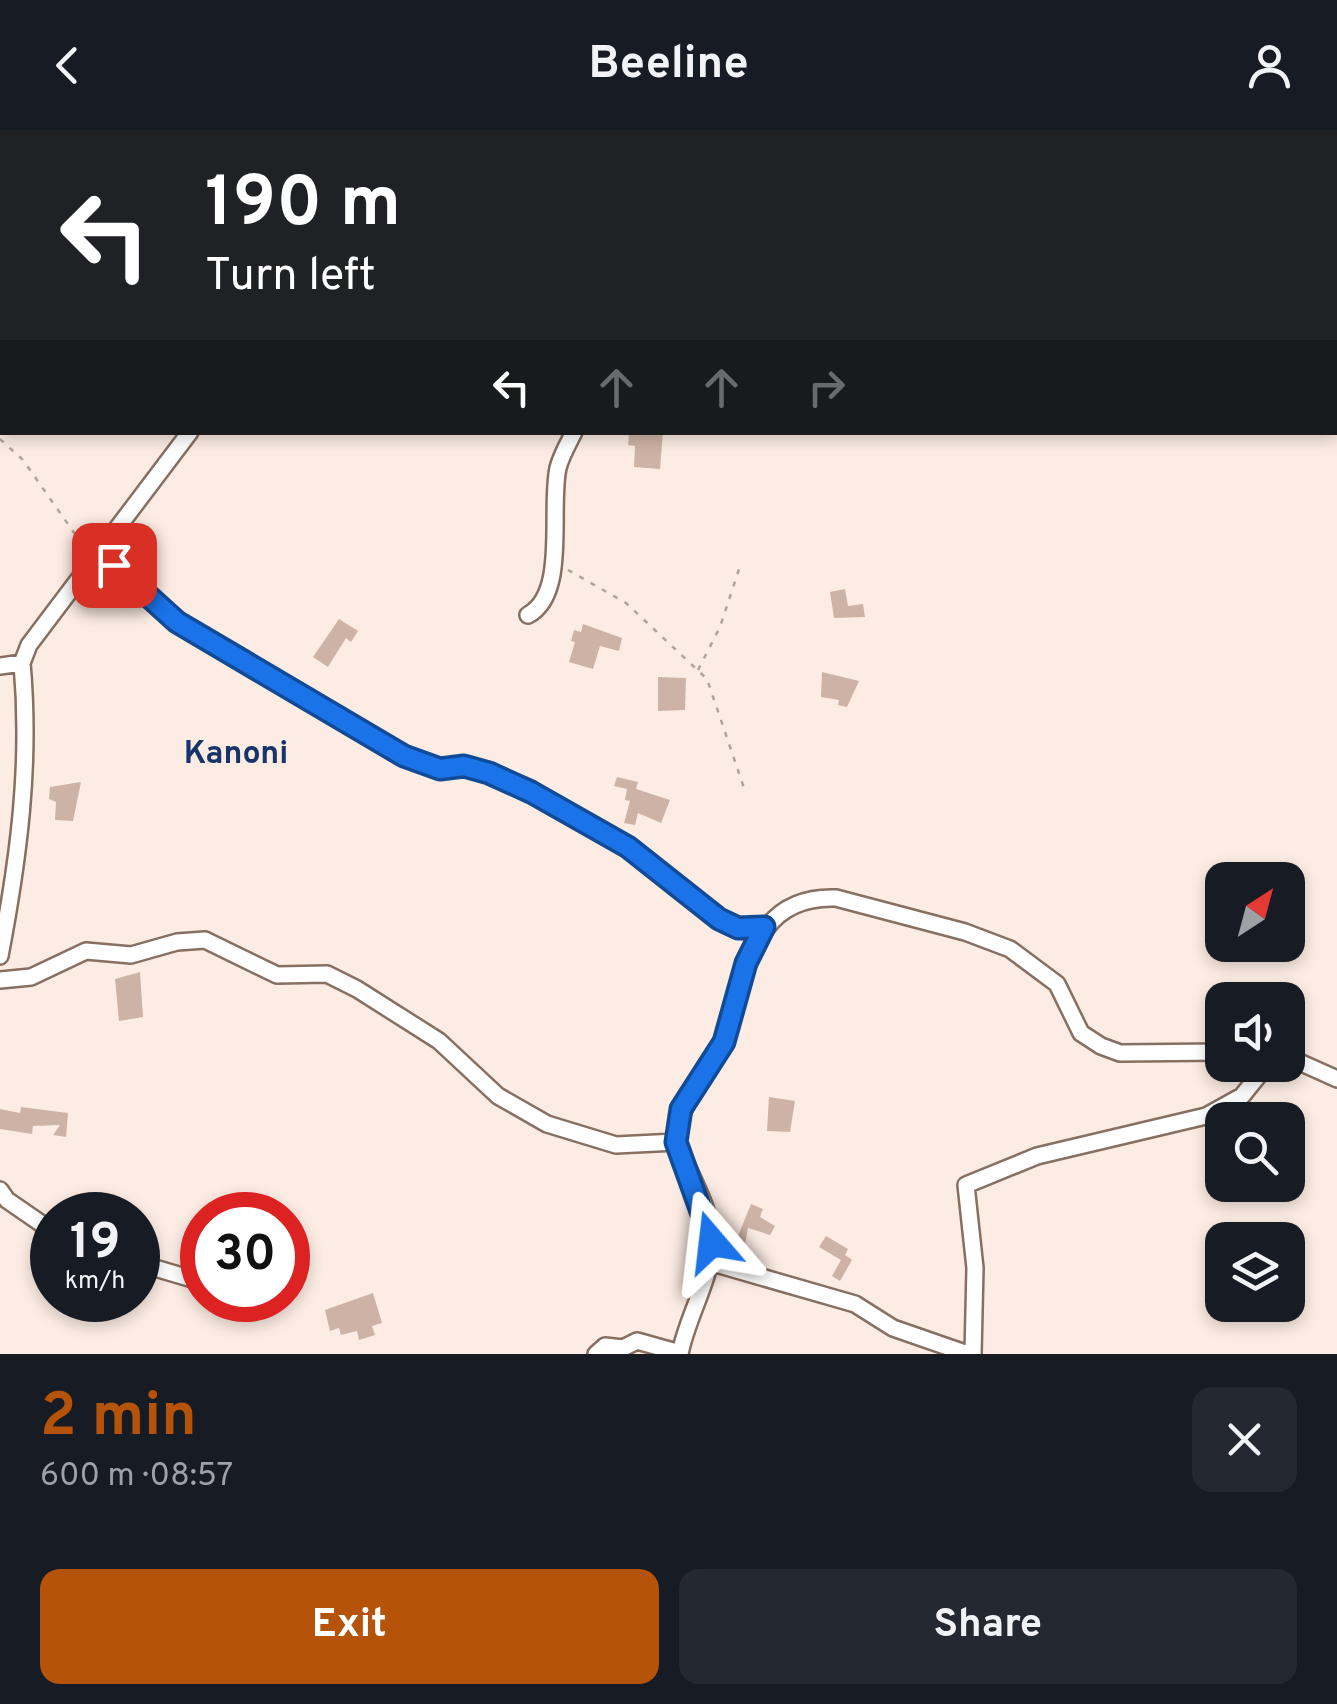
<!DOCTYPE html>
<meta charset="utf-8">
<style>
body{margin:0;font-family:Overpass,sans-serif;background:#242831;color:#f1f3f6;height:100vh;display:flex;flex-direction:column;font-size:38px;white-space:nowrap}
*{box-sizing:border-box;margin:0}
p{font-size:32px;color:#9ea1a6}
.icon{flex:none;width:55px;height:55px;fill:none;stroke:currentColor;stroke-width:2;stroke-linecap:round;stroke-linejoin:round}
.map{position:relative;height:1224px;overflow:hidden}
.drawer{display:flex;flex-direction:column;background:#171b24;flex:1}
.drawer>*{flex:none}
.banner{position:absolute;left:0px;top:0px;width:1338px;height:305px;box-shadow:0 5px 15px #0003;background:#202124;color:#fff;overflow:hidden}
.needle{width:65px;rotate:36deg}
.tools{position:absolute;left:1205px;top:732px;display:grid;gap:20px}
.tools a{display:grid;place-items:center;width:100px;height:100px;border-radius:20px;background:#171b24;box-shadow:0 5px 15px #0003;font-size:50px}
.speed{position:absolute;left:30px;top:1062px;display:flex;gap:20px;font-size:50px;font-weight:700;text-align:center}
.speed>*{display:grid;place-content:center;width:130px;height:130px;border-radius:50%;background:#171b24;box-shadow:0 5px 15px #0003;line-height:1}
.speed small{font-size:25px;font-weight:400}
.speed .limit{border:15px solid #d22;background:#fff;color:#111}
.pin{position:absolute;display:grid;place-items:center;width:85px;height:85px;color:#fff;margin:-42px;border-radius:20px;box-shadow:0 5px 15px #0006}
.me{position:absolute;width:110px;margin:-55px;rotate:343deg;stroke-linejoin:round;filter:drop-shadow(0 0 8px #0008)}
.turn{display:flex;align-items:center;gap:35px;height:210px;padding:0 40px;font-size:45px}
.turn .icon{width:130px;height:130px;stroke-width:2.5}
.turn b{display:block;font-size:70px;line-height:85px}
.lanes{display:flex;align-items:center;height:95px;padding:0 40px;background:#0003;justify-content:center;gap:50px;direction:ltr}
.lanes .off{opacity:.35}
.round{display:grid;place-items:center;flex:none;width:105px;height:105px;border-radius:20px;background:#242831}
.headline{display:flex;align-items:center;justify-content:space-between;height:170px;padding:0 40px}
h1{font-size:60px;font-weight:700;line-height:75px;color:#b45309}
.action{display:flex;gap:20px;margin-top:auto;padding:20px 40px}
.action a{flex:1;height:115px;border-radius:20px;background:#b45309;color:#fff;font-size:40px;font-weight:700;line-height:115px;text-align:center}
.action a+a{background:#242831;color:#f1f3f6}
header{display:flex;justify-content:space-between;align-items:center;height:130px;padding:0 40px;background:#171b24;font-size:45px;font-weight:700}
.map>svg:first-child{display:block}
.building{fill:#cdb3a5}
.lines{fill:none;stroke-linecap:round;stroke-linejoin:round}
.minor-casing{stroke:#876f62;stroke-width:20}
.path{stroke:#b0a39b;stroke-width:2.5;stroke-dasharray:5 8;stroke-linecap:butt}
.minor{stroke:#fff;stroke-width:15}
.route-casing{stroke:#114b97;stroke-width:25}
.route{stroke:#1a73e8;stroke-width:18}
.labels{text-anchor:middle;dominant-baseline:central;stroke-width:8;stroke-linejoin:round;paint-order:stroke}
.quarter-label{font-size:32px;font-weight:bold;fill:#17356b;stroke:#fcece3}
</style>
<header><svg class="icon" aria-label="back" viewBox="0 0 24 24"><path d="M15 5l-7 7 7 7"/></svg>Beeline<svg class="icon" aria-label="person" viewBox="0 0 24 24"><circle cx="12" cy="8" r="4"/><path d="M4 21q1-7 8-7t8 7"/></svg></header>
<div class="map">
<svg width="1337" height="1224" viewBox="0 0 1337 1224">
<rect width="100%" height="100%" fill="#fcece3"/>
<path class="building" d="M663 302 660 339 634 337 635 316 628 315 629 304Z
M845 459 848 476 863 474 865 487 834 488 830 462Z
M339 489 358 501 351 512 346 508 328 537 313 527Z
M583 494 622 508 619 521 600 516 593 539 569 532 575 512 571 511 574 500 581 502Z
M822 542 859 551 847 577 838 575 839 570 821 567Z
M658 547 686 548 685 580 658 581Z
M617 647 638 652 636 659 670 670 661 693 638 683 635 695 624 693 630 671 625 670 627 659 614 656Z
M81 652 73 691 55 690 56 672 49 669 50 657Z
M140 842 143 887 119 891 115 849Z
M769 967 795 971 790 1002 767 1001Z
M21 977 68 983 66 1007 53 1005 60 995 33 996 32 1004 0 999V979L20 983Z
M751 1074 763 1079 760 1087 775 1096 770 1105 748 1098 742 1130 730 1126 735 1105 738 1106Z
M826 1106 848 1119 845 1125 852 1130 840 1151 832 1146 841 1130 819 1117Z
M373 1163 382 1193 372 1196 375 1205 359 1210 357 1201 341 1205 339 1198 330 1201 325 1180Z"/>
<g class="lines">
<defs>
<path id="minor" d="M81 0 91 2
M15 2 31 0
M837 2 839 0
M0 5H2
M95 429 114 435 177 492 404 626 440 639 463 636 489 643 531 662 627 717 719 789 737 799 765 797
M528 485C568 464 549 380 558 338 561 326 568 314 574 302
M0 536 22 533
M0 826C19 726 31 634 22 533L29 515 190 302
M0 850 31 847 86 821 131 825 177 812 205 810 277 845 327 844 357 859 439 911 498 966 547 994 616 1015 676 1012
M1288 927 1337 949
M0 1060 7 1070 52 1101
M709 1132 855 1174 893 1198 968 1224
M138 1133 199 1151
M596 1224 605 1216 623 1218 637 1211 680 1223
M680 1224C687 1186 713 1147 712 1109 712 1082 687 1038 676 1012 678 969 709 947 724 910 748 849 748 765 836 768L965 802 1010 819 1057 854 1081 903 1101 916 1120 923 1222 922
M973 1224 975 1138 966 1055 1037 1026 1206 986 1242 966 1267 935"/>
</defs>
<use href="#minor" class="minor-casing"/>
<path class="path" d="M0 309 23 330 84 417
M568 440 626 473 707 549 744 658
M698 540 720 497 741 433"/>
<use href="#minor" class="minor"/>
</g>
<g class="lines">
<defs>
<path id="route" d="M114 435 177 492 404 626 440 639 464 636 489 643 531 662 628 717 719 789 738 798 764 797 746 833 724 912 681 979 676 1012 712 1112"/>
</defs>
<use href="#route" class="route-casing"/>
<use href="#route" class="route"/>
</g>
<g class="labels">
<g class="quarter-label">
<text x="236" y="625">Kanoni</text>
</g>
</g>
</svg>
<div class="tools">
<a><svg class="needle" viewBox="-14 -14 28 28"><path d="M0-13l5 13h-10z" fill="#e53935"/><path d="M0 13l5-13h-10z" fill="#9ea1a6"/></svg></a>
<a><svg class="icon" aria-label="sound" viewBox="0 0 24 24"><path d="M4 9h4l5-4v14l-5-4H4zM17 9q2 3 0 6"/></svg></a>
<a><svg class="icon" aria-label="search" viewBox="0 0 24 24"><circle cx="10" cy="10" r="6"/><path d="M15 15l6 6"/></svg></a>
<a><svg class="icon" aria-label="layers" viewBox="0 0 24 24"><path d="M12 4l9 5-9 5-9-5zM3 14l9 5 9-5"/></svg></a>
</div>
<div class="speed"><div>19<small>km/h</small></div><div class="limit">30</div></div>
<div class="pin" style="left:114px;top:435px;background:#d93025"><svg class="icon" aria-label="arrive" viewBox="0 0 24 24"><path d="M6 21V4h12l-3 4 3 4H6"/></svg></div>
<svg class="me" style="left:712px;top:1112px" viewBox="-20 -20 40 40"><path d="M0-17L14 15 0 8-14 15z" fill="#1a73e8" stroke="#fff" stroke-width="4"/></svg>
<div class="banner">
<div class="turn"><svg class="icon" aria-label="left" viewBox="0 0 24 24"><path d="M17 20v-9H6M10 6l-5 5 5 5"/></svg><div><b>190 m</b>Turn left</div></div>
<div class="lanes"><svg class="icon" aria-label="left" viewBox="0 0 24 24"><path d="M17 20v-9H6M10 6l-5 5 5 5"/></svg><svg class="icon off" aria-label="ahead" viewBox="0 0 24 24"><path d="M12 20V5M6 11l6-6 6 6"/></svg><svg class="icon off" aria-label="ahead" viewBox="0 0 24 24"><path d="M12 20V5M6 11l6-6 6 6"/></svg><svg class="icon off" aria-label="right" viewBox="0 0 24 24"><path d="M7 20v-9h11M14 6l5 5-5 5"/></svg></div>
</div>
</div>
<section class="drawer">
<div class="headline"><div><h1>2 min</h1><p>600 m · 08:57</p></div><a class="round"><svg class="icon" aria-label="close" viewBox="0 0 24 24"><path d="M6 6l12 12M18 6L6 18"/></svg></a></div>
<div class="action"><a>Exit</a><a>Share</a></div>
</section>
